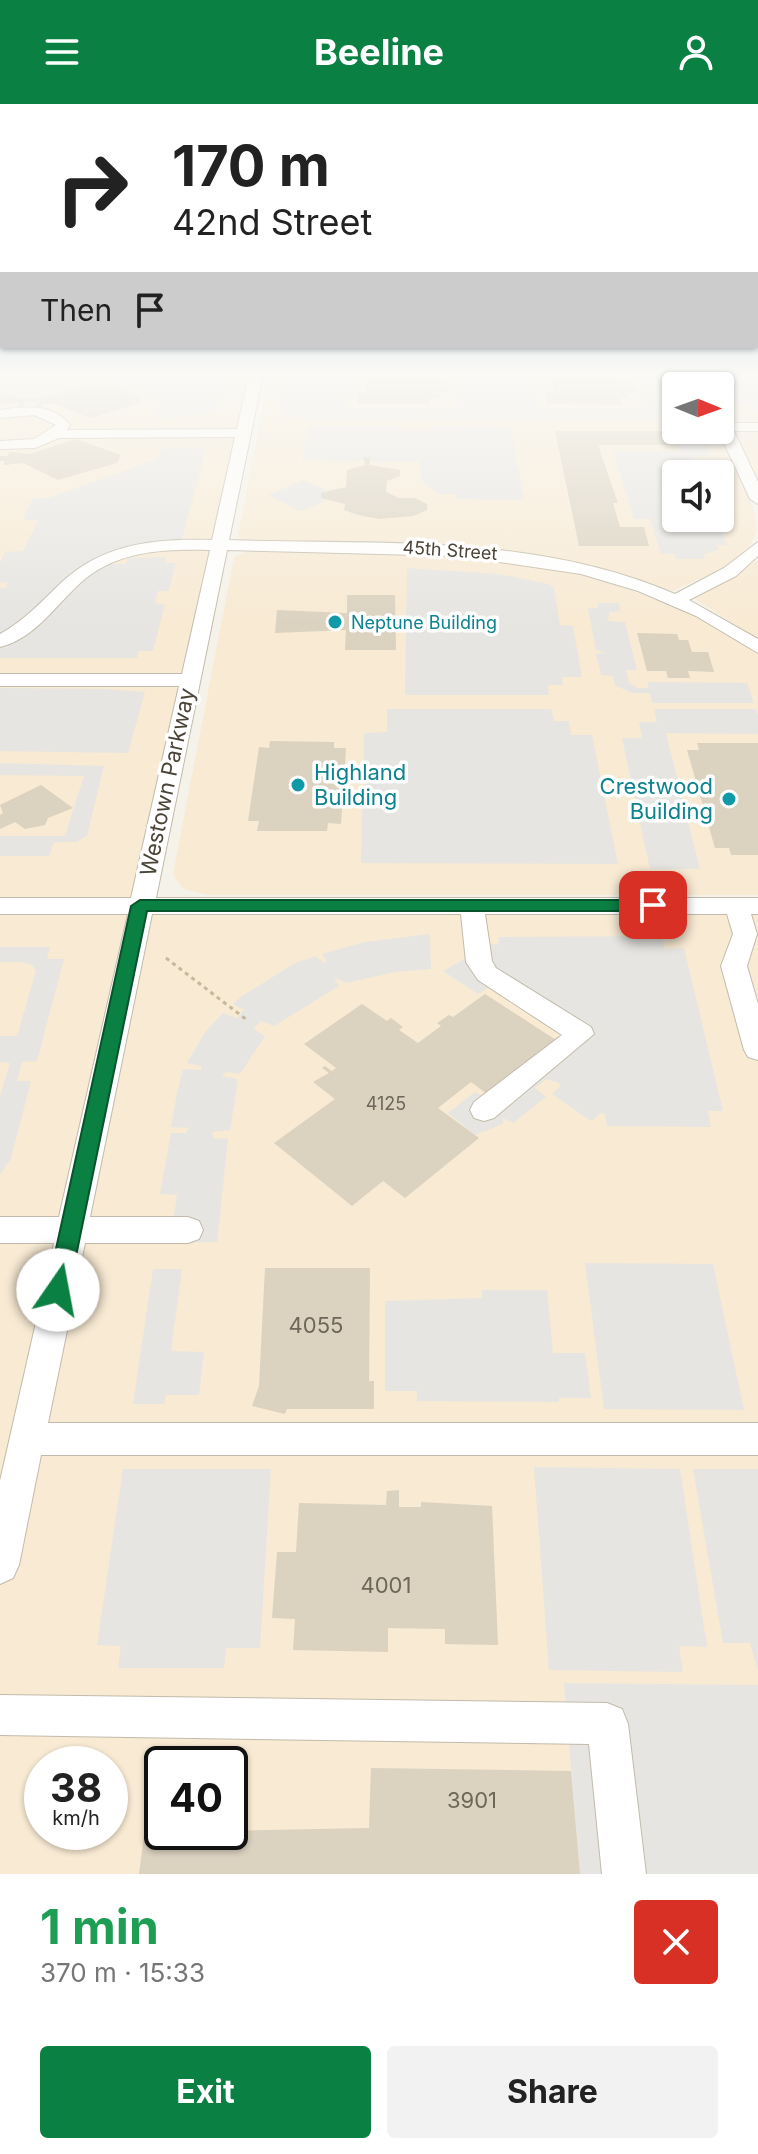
<!DOCTYPE html>
<meta charset="utf-8">
<style>
body{margin:0;font-family:Inter,sans-serif;background:#f2f2f2;color:#222;height:100vh;display:flex;flex-direction:column;font-size:30px;white-space:nowrap}
*{box-sizing:border-box;margin:0}
p{font-size:26px;color:#767676}
.icon{flex:none;width:44px;height:44px;fill:none;stroke:currentColor;stroke-width:2;stroke-linecap:round;stroke-linejoin:round}
.map{position:relative;height:1770px;overflow:hidden}
.drawer{display:flex;flex-direction:column;background:#fff;flex:1}
.drawer>*{flex:none}
.guide{position:absolute;left:0px;top:0px;width:758px;height:244px;box-shadow:0 2px 6px #0004;background:#fff;color:#222;overflow:hidden}
.needle{width:52px;rotate:91deg}
.tools{position:absolute;left:662px;top:268px;display:grid;gap:16px}
.tools a{display:grid;place-items:center;width:72px;height:72px;border-radius:8px;background:#fff;box-shadow:0 2px 6px #0004;font-size:40px}
.speed{position:absolute;left:24px;top:1642px;display:flex;gap:16px;font-size:40px;font-weight:700;text-align:center}
.speed>*{display:grid;place-content:center;width:104px;height:104px;border-radius:50%;background:#fff;box-shadow:0 2px 6px #0004;line-height:1}
.speed small{font-size:20px;font-weight:400}
.speed .limit{border:4px solid #111;border-radius:12px;background:#fff;color:#111}
.pin{position:absolute;display:grid;place-items:center;width:68px;height:68px;color:#fff;margin:-34px;border-radius:16px;box-shadow:0 4px 12px #0006}
.me{position:absolute;width:88px;margin:-44px;rotate:12deg;stroke-linejoin:round;filter:drop-shadow(0 0 6px #0008)}
.turn{display:flex;align-items:center;gap:28px;height:168px;padding:0 40px;font-size:36px}
.turn .icon{width:104px;height:104px;stroke-width:2.5}
.turn b{display:block;font-size:56px;line-height:68px}
.then{display:flex;align-items:center;height:76px;padding:0 40px;background:#0003;gap:16px;font-size:30px}
.round{display:grid;place-items:center;flex:none;width:84px;height:84px;border-radius:8px;background:#f2f2f2}
.head{display:flex;align-items:center;justify-content:space-between;height:136px;padding:0 40px}
h1{font-size:48px;font-weight:700;line-height:60px;color:#1e9e55}
.button{display:flex;gap:16px;margin-top:auto;padding:16px 40px}
.button a{flex:1;height:92px;border-radius:8px;background:#0b8043;color:#fff;font-size:32px;font-weight:700;line-height:92px;text-align:center}
.button a+a{background:#f2f2f2;color:#222}
header{display:flex;justify-content:space-between;align-items:center;height:104px;padding:0 40px;background:#0b8043;color:#fff;font-size:36px;font-weight:700}
.map>svg:first-child{display:block}
.commercial{fill:#f8ead3;fill-rule:evenodd}
.parking{fill:#e7e5e1}
.building{fill:#dbd2c0}
.lines{fill:none;stroke-linecap:round;stroke-linejoin:round}
.minor-casing{stroke:#c2bbab;stroke-width:2}
.path{stroke:#c5b89b;stroke-width:3;stroke-dasharray:4 4;stroke-linecap:butt}
.minor{fill:#fff;fill-rule:evenodd}
.route{fill:#0b8043;stroke:#07532c;stroke-width:2}
.culture-dot{fill:#0f9aa8;stroke:#fff;stroke-width:3}
.labels{text-anchor:middle;dominant-baseline:central;stroke-width:7;stroke-linejoin:round;paint-order:stroke}
.far-street-label{font-size:18px;fill:#4a4337;stroke:#fff}
.far-culture-label{font-size:18px;fill:#0d838f;stroke:#fff;text-anchor:start}
.number-label{font-size:18px;fill:#6e6759}
.culture-label{font-size:22px;fill:#0d838f;stroke:#fff;text-anchor:start}
.street-label{font-size:22px;fill:#4a4337;stroke:#fff}
.near-number-label{font-size:22px;fill:#6e6759}
</style>
<header><svg class="icon" aria-label="menu" viewBox="0 0 24 24"><path d="M4 6h16M4 12h16M4 18h16"/></svg>Beeline<svg class="icon" aria-label="person" viewBox="0 0 24 24"><circle cx="12" cy="8" r="4"/><path d="M4 21q1-7 8-7t8 7"/></svg></header>
<div class="map">
<svg width="758" height="1770" viewBox="0 0 758 1770">
<rect width="100%" height="100%" fill="#f5f2e9"/>
<path class="commercial" d="M0 271H255L140 801 758 802V1770H0ZM42 1660H110V1728H42ZM162 1660H230V1728H162Z
M269 271H673L687 282H676V326H718L753 403 757 427 750 442 730 461 673 487 585 460 510 446 434 440 244 437 238 432ZM676 370H720V414H676Z
M687 271H758V378L720 301V282H701Z
M250 446 419 447 583 469 689 508 745 541 758 551V791H209L183 785 173 770 234 453Z
M758 456V535L695 495Z"/>
<path class="parking" d="M101 271H225L216 307 173 314H153L160 297Z
M294 271H356L355 286 347 287 346 304 457 305 455 283 463 282 462 278 455 277 454 271H534L541 305H644L639 291 647 290 640 272H659L674 311H667L668 315 297 314 278 308 284 275Z
M725 271H758V307L738 298Z
M670 321H676V326H701L711 350 692 354 694 357H708L713 370H676V414L717 416 727 441H717L719 446 704 450 705 455H676L674 450H661L650 415H634L613 347 680 348Z
M308 322H400L401 327H429L430 322 510 323 524 396 457 395 456 390H438L421 376 419 357 371 358V353H363V357L302 356Z
M163 344H206L182 436H168L165 442 98 460H126L128 454 166 453 165 459H176L169 487H158L155 499 165 500 153 547H139L137 554H0V484H6L8 479 0 478V459L5 448 23 447 38 417 23 415 33 394H49L157 355Z
M303 376 327 387 321 394 326 397 300 407 268 391Z
M407 464 499 470 549 480 554 484 560 521 573 522 582 573H562L563 581H548L549 591H405Z
M598 499H619L620 507 609 508 608 517 625 518 637 566H626L629 579 638 584H649L647 578 747 579 754 599H652L650 589H632L615 581 613 572 601 571 596 550 606 549 596 546 588 504H598Z
M0 584 105 585 145 588 128 649 0 647Z
M387 605H551L554 617H569L571 631H592L618 760 361 759 364 629 387 628Z
M654 605H756L758 611V630L666 629 700 765H650L622 634H642L639 618H657Z
M0 659 104 662 87 732 76 738H54L49 752H0V732H65L84 672 0 671Z
M430 830 431 865 395 868 346 879 334 873 339 882 274 922 261 917 253 925 265 932 240 970 226 968 222 972 238 975 230 1026 212 1028 214 1035 228 1034 217 1138 170 1139 177 1091 160 1090 171 1029H186L189 1024 171 1023 177 989 183 965 201 966V962L187 959 206 927 223 909 237 914 244 906 233 900 241 893 295 859 316 852 324 859 327 857 322 850 365 838Z
M662 832 665 845 684 844 723 1007H708L711 1023 607 1022 605 1010 601 1009 591 1017 552 990 560 983 559 979 546 975 535 984 546 993 513 1019 503 1014V1020L475 1031 448 1009 475 988 486 994 562 934V930L489 883 478 890 443 867 492 840 498 841 499 833Z
M0 843H50L47 855H64L37 957 22 958 17 977H31L11 1054 0 1071V992L10 959 0 958V932H17L36 867 32 861 23 858H0Z
M585 1159 713 1160 744 1306 604 1305Z
M153 1165H182L171 1247 204 1248 199 1291H166L164 1300H133Z
M482 1186H547L553 1249H585L591 1294H559V1298L417 1297V1287H385V1197L482 1194Z
M534 1363 680 1365 707 1543 679 1542 683 1568 549 1566Z
M123 1365H271L260 1544H226L224 1564H118L121 1542 97 1541Z
M693 1365H758V1567L750 1539H723Z
M564 1579 758 1581V1770H580Z"/>
<path class="building" d="M367 277H447L448 288H439L440 294H430V300H357L358 288H366Z
M552 277 631 278 635 289H627L629 294H621L623 301 547 300 545 288H554Z
M105 279 142 293 139 300 90 314 54 300H43L41 303H34L37 298H26L23 303H17L20 298 0 301V288L18 294H39Z
M555 327H664L669 341H598L618 399H613L620 423H644L649 442H579Z
M76 335 121 351 117 359 58 376 23 359 3 361 5 357H0V352H7L10 348 29 350Z
M363 353H371L369 361 400 366V372L387 377 386 388 399 394H415L427 400V406L413 412 379 415 358 411 344 406 345 400 321 394V389L346 383 347 366 365 361Z
M347 491H395L396 546H345L346 526 275 529 277 506 347 509Z
M637 529 677 530 679 536H688L692 548H708L714 568 688 567 690 574H668L666 567H647Z
M270 637 334 638V644H346L341 720 328 719 327 727H257L259 717H248L259 643 269 644Z
M697 639H758V751H731L729 744H715L687 646H699Z
M41 681 73 704 48 714 45 721 25 725 15 718 0 725V711L3 709 0 701Z
M485 890 556 936 487 990 471 978 438 1004 479 1034 405 1094 383 1077 352 1102 274 1039 335 995 313 978 329 969 322 964 325 962 332 967 336 964 304 940 362 900 387 917 391 914 403 923 399 926 418 939 441 922 437 919 449 911 453 913Z
M265 1164H370L369 1277H374V1305H287L285 1310 252 1302 259 1282Z
M399 1386V1403H421V1398L492 1402 498 1541 445 1540V1525L388 1524V1548L293 1546 295 1515 272 1514 277 1448H296L299 1399 386 1401 387 1387Z
M371 1664 571 1667 580 1770H139L145 1724H162V1728L369 1724Z"/>
<g class="lines">
<defs>
<path id="minor" d="M249 271H263L229 436C378 441 534 429 675 490L724 464 758 438V452L736 472 689 496 758 535V549L696 512 638 487 581 470 458 452 227 446 156 794H758V810H751L757 830 747 862 758 900V956L748 953 744 946 721 862 733 830 727 810H485L492 857 496 864 591 923 594 930 494 1014 484 1017 474 1014 470 1006 474 998 562 931 478 876 466 858 461 810H152L90 1113H188L199 1117 203 1126 199 1135 188 1139H85L48 1319H758V1351H41L19 1461 13 1474 0 1480V1377L54 1139H0V1113H59L128 810H0V794H131L179 582H0V570H182L210 446C167 445 122 446 86 474 58 497 37 534 0 543V530C24 517 42 497 62 478 103 439 158 434 212 436L235 333 59 334 35 344 0 345V337L34 335 56 321 34 311 0 314V306C25 302 53 299 70 321L67 326 237 325Z
M674 271H689L701 282H686Z
M720 310 729 319H758V327H734L758 378V400L750 395 718 326Z
M0 1591 607 1599 622 1605 628 1620 646 1770H602L589 1640 0 1631Z"/>
</defs>
<use href="#minor" class="minor-casing"/>
<path class="path" d="M166 854 247 916"/>
<use href="#minor" class="minor"/>
</g>
<linearGradient id="sky" x2="0" y2="1"><stop stop-color="#8cbfed"/><stop offset="0.52" stop-color="#faf9f5"/><stop offset="1" stop-color="#faf9f5" stop-opacity="0"/></linearGradient>
<rect width="758" height="519" fill="url(#sky)"/>
<path class="route" d="M140 796H653L662 801 653 807H147L69 1186 66 1192H50L47 1186 131 802Z"/>
<g class="culture-dot">
<circle cx="335" cy="518" r="8"/>
<circle cx="298" cy="681" r="8"/>
<circle cx="729" cy="695" r="8"/>
</g>
<g class="labels">
<g class="far-street-label">
<text transform="translate(450 446) rotate(4)">45th Street</text>
</g>
<g class="far-culture-label">
<text x="351" y="518">Neptune Building</text>
</g>
<g class="number-label">
<text x="386" y="999">4125</text>
</g>
<g class="culture-label">
<text x="314" y="668">Highland<tspan x="314" dy="25">Building</tspan></text>
<text x="713" y="682" text-anchor="end">Crestwood<tspan x="713" dy="25">Building</tspan></text>
</g>
<g class="street-label">
<text transform="translate(167 678) rotate(-78)">Westown Parkway</text>
</g>
<g class="near-number-label">
<text x="316" y="1221">4055</text>
<text x="386" y="1481">4001</text>
<text x="472" y="1696">3901</text>
</g>
</g>
</svg>
<div class="tools">
<a><svg class="needle" viewBox="-14 -14 28 28"><path d="M0-13l5 13h-10z" fill="#e53935"/><path d="M0 13l5-13h-10z" fill="#767676"/></svg></a>
<a><svg class="icon" aria-label="sound" viewBox="0 0 24 24"><path d="M4 9h4l5-4v14l-5-4H4zM17 9q2 3 0 6"/></svg></a>
</div>
<div class="speed"><div>38<small>km/h</small></div><div class="limit">40</div></div>
<div class="pin" style="left:653px;top:801px;background:#d93025"><svg class="icon" aria-label="arrive" viewBox="0 0 24 24"><path d="M6 21V4h12l-3 4 3 4H6"/></svg></div>
<svg class="me" style="left:58px;top:1186px" viewBox="-20 -20 40 40"><circle r="19" fill="#fff"/><path d="M0-13L10 11 0 6-10 11z" fill="#0b8043"/></svg>
<div class="guide">
<div class="turn"><svg class="icon" aria-label="right" viewBox="0 0 24 24"><path d="M7 20v-9h11M14 6l5 5-5 5"/></svg><div><b>170 m</b>42nd Street</div></div>
<div class="then">Then<svg class="icon" aria-label="arrive" viewBox="0 0 24 24"><path d="M6 21V4h12l-3 4 3 4H6"/></svg></div>
</div>
</div>
<section class="drawer">
<div class="head"><div><h1>1 min</h1><p>370 m · 15:33</p></div><a class="round" style="background:#d93025;color:#fff"><svg class="icon" aria-label="close" viewBox="0 0 24 24"><path d="M6 6l12 12M18 6L6 18"/></svg></a></div>
<div class="button"><a>Exit</a><a>Share</a></div>
</section>
